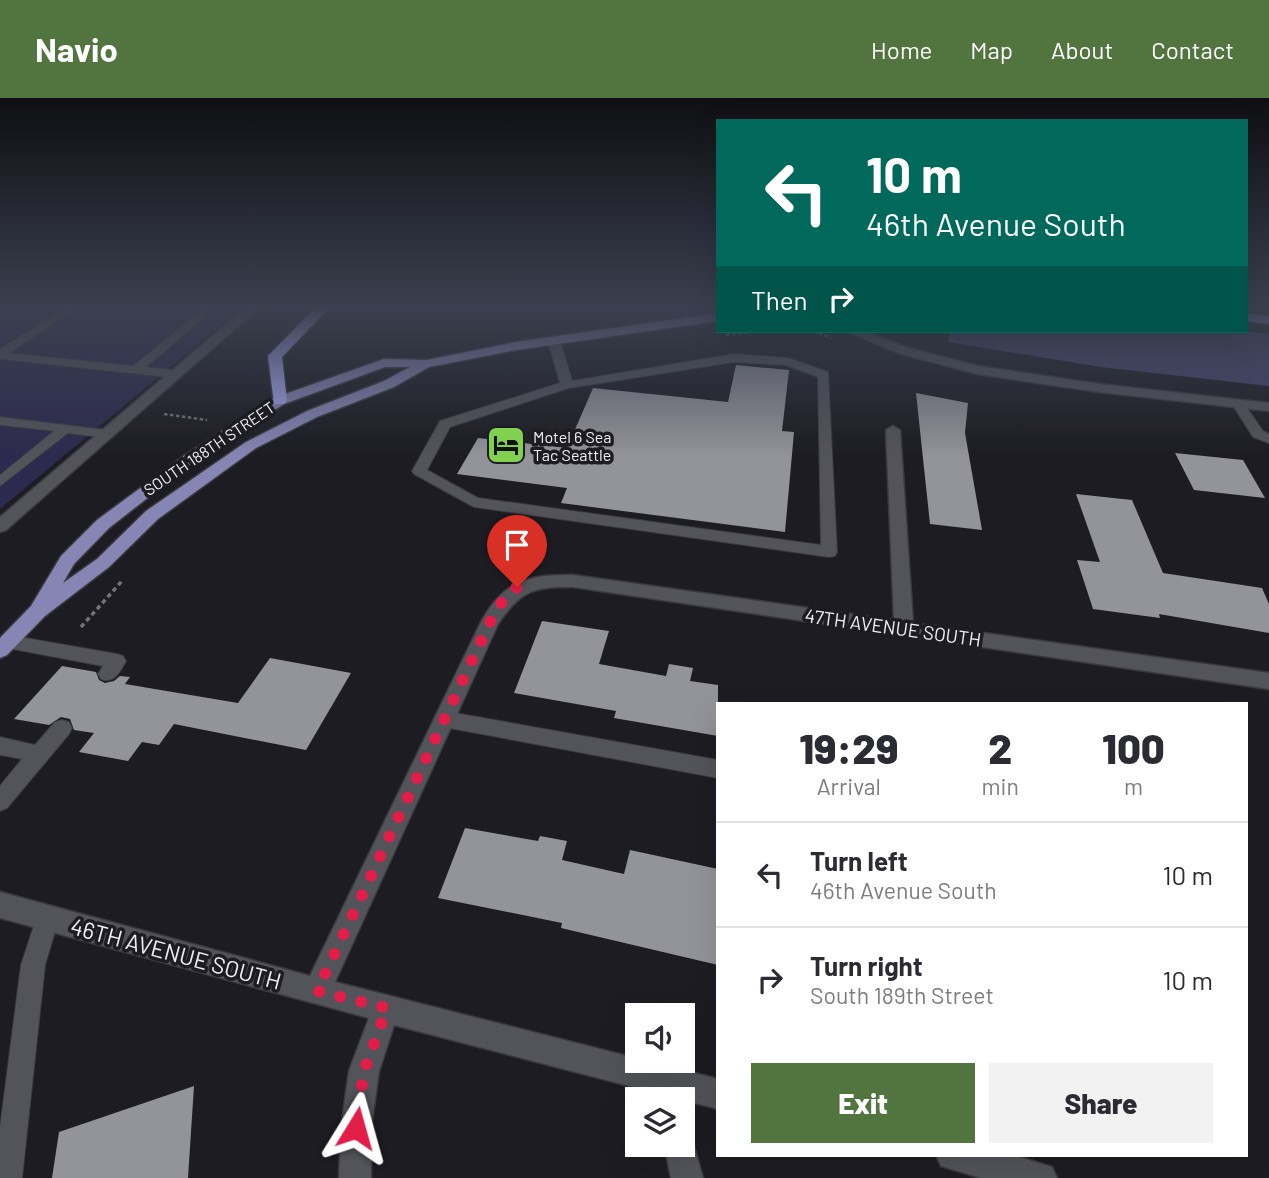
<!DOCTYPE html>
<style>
body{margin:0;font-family:Barlow,sans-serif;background:#f2f2f3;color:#2b2b33;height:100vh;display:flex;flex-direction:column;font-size:26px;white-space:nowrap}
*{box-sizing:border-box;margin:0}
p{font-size:23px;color:#7c7c81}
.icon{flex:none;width:38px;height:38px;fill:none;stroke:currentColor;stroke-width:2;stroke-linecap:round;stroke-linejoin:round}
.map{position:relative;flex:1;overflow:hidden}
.sheet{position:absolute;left:716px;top:604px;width:532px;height:455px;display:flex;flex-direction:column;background:#fff;border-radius:0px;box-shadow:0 7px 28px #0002}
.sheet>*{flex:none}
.hud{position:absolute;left:716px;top:21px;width:532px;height:214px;border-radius:0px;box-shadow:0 7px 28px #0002;background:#00695c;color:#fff;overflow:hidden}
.fabs{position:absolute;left:625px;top:905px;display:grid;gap:14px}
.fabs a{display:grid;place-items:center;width:70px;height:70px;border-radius:0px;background:#fff;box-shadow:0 7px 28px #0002;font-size:35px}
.pin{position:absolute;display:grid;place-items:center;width:60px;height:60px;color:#fff;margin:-72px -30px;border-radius:50% 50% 50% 0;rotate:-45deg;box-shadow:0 0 7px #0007}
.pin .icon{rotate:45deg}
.me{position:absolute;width:77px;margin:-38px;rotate:8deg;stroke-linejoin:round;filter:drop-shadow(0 0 5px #0008)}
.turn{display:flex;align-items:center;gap:24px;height:147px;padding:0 35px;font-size:32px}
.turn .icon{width:91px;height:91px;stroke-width:2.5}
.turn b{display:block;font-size:49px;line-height:60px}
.then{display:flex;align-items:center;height:66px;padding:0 35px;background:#0003;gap:14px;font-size:26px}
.eta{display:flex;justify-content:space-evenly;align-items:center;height:119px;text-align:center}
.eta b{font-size:42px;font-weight:800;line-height:49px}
.action{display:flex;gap:14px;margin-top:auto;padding:14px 35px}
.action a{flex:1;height:80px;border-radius:0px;background:#527540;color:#fff;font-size:28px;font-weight:800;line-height:80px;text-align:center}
.action a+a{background:#f2f2f3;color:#2b2b33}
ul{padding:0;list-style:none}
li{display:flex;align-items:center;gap:21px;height:105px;padding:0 35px;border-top:2px solid #e1e1e2}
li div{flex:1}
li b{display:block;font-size:26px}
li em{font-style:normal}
header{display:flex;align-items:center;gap:42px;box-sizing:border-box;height:98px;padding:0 35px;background:#527540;color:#fff}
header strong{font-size:33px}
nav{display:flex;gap:38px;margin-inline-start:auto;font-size:24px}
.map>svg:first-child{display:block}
.green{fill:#2c2a4e}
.forest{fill:#494770}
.building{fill:#93939a}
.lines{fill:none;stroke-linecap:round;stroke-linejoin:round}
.service-casing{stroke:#3a3a3e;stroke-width:2}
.minor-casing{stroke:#3a3a3e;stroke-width:3}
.secondary-casing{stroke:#3a3a3e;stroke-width:3}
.primary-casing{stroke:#3a3a3e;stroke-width:3}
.motorway-casing{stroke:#3a3a3e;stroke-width:3}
.path-far1{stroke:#727277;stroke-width:2.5;stroke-dasharray:3.5 2.5;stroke-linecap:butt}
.path{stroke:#727277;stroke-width:3.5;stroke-dasharray:4.5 3.5;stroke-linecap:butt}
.service{fill:#53545a;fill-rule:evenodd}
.minor{fill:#53545a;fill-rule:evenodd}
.secondary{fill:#53545a;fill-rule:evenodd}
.primary{fill:#8685b4;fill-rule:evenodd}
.motorway{fill:#a8a6f0;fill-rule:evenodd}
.route{stroke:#e11d48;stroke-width:12;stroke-dasharray:0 21.6}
.labels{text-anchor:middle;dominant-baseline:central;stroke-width:7;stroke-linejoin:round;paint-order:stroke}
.far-poi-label{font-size:16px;fill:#efeff3;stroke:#1c1c22;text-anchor:start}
.far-street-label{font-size:16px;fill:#efeff3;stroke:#1c1c22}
.street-label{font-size:19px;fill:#efeff3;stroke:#1c1c22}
.near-street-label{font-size:23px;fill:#efeff3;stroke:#1c1c22}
</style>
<header>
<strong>Navio</strong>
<nav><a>Home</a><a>Map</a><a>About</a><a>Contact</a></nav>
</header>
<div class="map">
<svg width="1269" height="1080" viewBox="0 0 1269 1080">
<rect width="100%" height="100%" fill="#1c1c22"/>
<path class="green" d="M0 207H245L0 411Z"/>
<path class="forest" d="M950 233H1241L1269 236V288L1101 269 948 244Z"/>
<path class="building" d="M736 267 789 272 782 333 794 334 785 434 561 405 567 390 457 376 478 340 567 350 593 290 728 304Z
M916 295 968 305 965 335 982 432 930 426Z
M1175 355 1243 362 1265 400 1194 392Z
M1076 396 1132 402 1163 475 1262 490 1269 506V535L1159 516 1160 520 1093 511 1077 462 1100 464Z
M542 523 609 533 599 566 666 578 669 566 693 570 690 583 718 587V638L614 620 616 613 514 595Z
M270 560 351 575 306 652 174 626 159 647 142 644 128 663 79 654 94 635 74 632 70 621 61 619 49 627 14 621 62 568 96 574 99 582 105 585 114 583 120 578 130 579 125 586 238 605Z
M465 730 538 743 540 738 567 743 562 762 624 776 630 752 718 771V867L561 830 562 825 438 800Z
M194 988 188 1080H52L59 1034Z"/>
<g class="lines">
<defs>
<path id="service" d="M69 207H82L9 255 133 268 197 216V212L182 207 206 208 207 217 146 269 180 273V279L176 280 0 261V251Z
M554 240 560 243 572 283 734 256 788 260 828 274 837 454 835 458 829 459 474 409 414 376 412 373 440 323 560 285 548 243ZM734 264 786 267 818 279 821 447 478 400 427 372 450 329 569 290Z
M1238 302 1242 303 1263 333 1269 336V345L1253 339 1232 306Z
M0 319 107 332 114 336 107 340 68 335 0 388V377L54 333 0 327Z
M8 537 117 556 123 558 126 563C120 574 114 586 101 581L98 576 103 568 2 549 0 543Z
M444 613 718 662V680L444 629 437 627 434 621 437 615Z
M62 622 69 624 72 630 69 636 7 710 0 713V688L22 661 0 657V639L35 647 55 624Z
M47 808 55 812 59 820 45 867 22 1080H0V1030L21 867 39 812Z"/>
<path id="minor" d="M249 207H262L6 432 0 434V419Z
M893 328 900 332 913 525 1269 575V591L573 489C534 488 520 493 498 526L335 884 718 981V1011L394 927 379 973 371 1030V1080H339L341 1030 349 973 369 920 0 820V794L310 878 481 524C503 483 528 476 573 477L894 522 886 332Z
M682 1032 690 1035 703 1080H671L664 1046H682Z
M936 1057H1013L1052 1069 1057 1080H981L941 1068Z"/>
<path id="secondary" d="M846 233H863L909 250 978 268 1099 286 1269 305V313L1099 294 978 276 901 256Z"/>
<path id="primary" d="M718 215V223L516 252 429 269 394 289 317 319 256 350 158 421 109 469 45 518 7 557 0 560V540L31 508 61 458 97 422 185 357 274 300 384 261 427 262 516 244ZM385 269H410L384 283 307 313 246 344 146 413 97 461 63 485 74 466 109 430 195 363 284 306Z"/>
<path id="motorway" d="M318 207H332L282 259 287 303 284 306H274L268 258Z
M1246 215 1269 218V226L1246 223Z"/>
</defs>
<use href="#service" class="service-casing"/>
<use href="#minor" class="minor-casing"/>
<use href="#secondary" class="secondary-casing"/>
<use href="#primary" class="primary-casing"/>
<use href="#motorway" class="motorway-casing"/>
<path class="path-far1" d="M819 235 831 240
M726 237 757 233
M164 316 207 322"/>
<path class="path" d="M81 529 122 483"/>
<use href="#service" class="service"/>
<use href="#minor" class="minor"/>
<use href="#secondary" class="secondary"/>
<use href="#primary" class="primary"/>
<use href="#motorway" class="motorway"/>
</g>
<linearGradient id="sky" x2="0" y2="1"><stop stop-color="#0f0f13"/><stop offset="0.58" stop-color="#3a404f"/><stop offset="1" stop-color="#3a404f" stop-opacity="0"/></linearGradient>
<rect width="1269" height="359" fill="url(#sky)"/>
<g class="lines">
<path class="route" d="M356 1030 364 973 387 910 317 893 490 524 502 504 517 489"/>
</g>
<defs>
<symbol id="hotel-square" viewBox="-11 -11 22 22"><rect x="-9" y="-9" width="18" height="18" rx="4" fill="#82d04f" stroke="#1c1c22"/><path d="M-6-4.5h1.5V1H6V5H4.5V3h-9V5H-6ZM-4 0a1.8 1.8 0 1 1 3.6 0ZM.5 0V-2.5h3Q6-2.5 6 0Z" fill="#111"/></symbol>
</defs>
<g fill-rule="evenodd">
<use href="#hotel-square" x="484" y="325" width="44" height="44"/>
</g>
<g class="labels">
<g class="far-poi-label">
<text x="533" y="338">Motel 6 Sea<tspan x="533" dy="18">Tac Seattle</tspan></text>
</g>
<g class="far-street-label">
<text transform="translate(209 350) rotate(-34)">SOUTH 188TH STREET</text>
</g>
<g class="street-label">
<text transform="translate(893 529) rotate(8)">47TH AVENUE SOUTH</text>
</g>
<g class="near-street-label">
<text transform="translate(176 855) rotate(15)">46TH AVENUE SOUTH</text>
</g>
</g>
</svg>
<div class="fabs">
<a><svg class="icon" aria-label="sound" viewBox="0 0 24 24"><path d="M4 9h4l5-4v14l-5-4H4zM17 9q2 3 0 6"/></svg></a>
<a><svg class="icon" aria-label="layers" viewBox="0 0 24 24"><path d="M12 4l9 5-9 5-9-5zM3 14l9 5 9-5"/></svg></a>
</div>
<div class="pin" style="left:517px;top:489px;background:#d93025"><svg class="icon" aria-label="arrive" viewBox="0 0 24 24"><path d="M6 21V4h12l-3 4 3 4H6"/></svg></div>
<svg class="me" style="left:356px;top:1030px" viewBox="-20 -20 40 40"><path d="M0-17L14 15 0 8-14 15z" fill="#e11d48" stroke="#fff" stroke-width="4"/></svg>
<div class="hud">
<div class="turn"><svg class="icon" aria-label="left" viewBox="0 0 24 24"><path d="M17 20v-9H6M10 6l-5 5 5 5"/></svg><div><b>10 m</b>46th Avenue South</div></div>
<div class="then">Then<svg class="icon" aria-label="right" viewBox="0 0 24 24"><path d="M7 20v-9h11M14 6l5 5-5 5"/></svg></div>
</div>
<section class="sheet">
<div class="eta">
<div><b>19:29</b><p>Arrival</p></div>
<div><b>2</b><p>min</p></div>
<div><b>100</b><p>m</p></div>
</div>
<ul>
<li><svg class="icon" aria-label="left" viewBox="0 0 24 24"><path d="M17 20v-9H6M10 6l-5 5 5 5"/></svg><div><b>Turn left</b><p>46th Avenue South</p></div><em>10 m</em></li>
<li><svg class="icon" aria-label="right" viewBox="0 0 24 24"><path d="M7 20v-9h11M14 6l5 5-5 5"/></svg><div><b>Turn right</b><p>South 189th Street</p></div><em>10 m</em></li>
</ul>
<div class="action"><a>Exit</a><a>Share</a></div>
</section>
</div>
